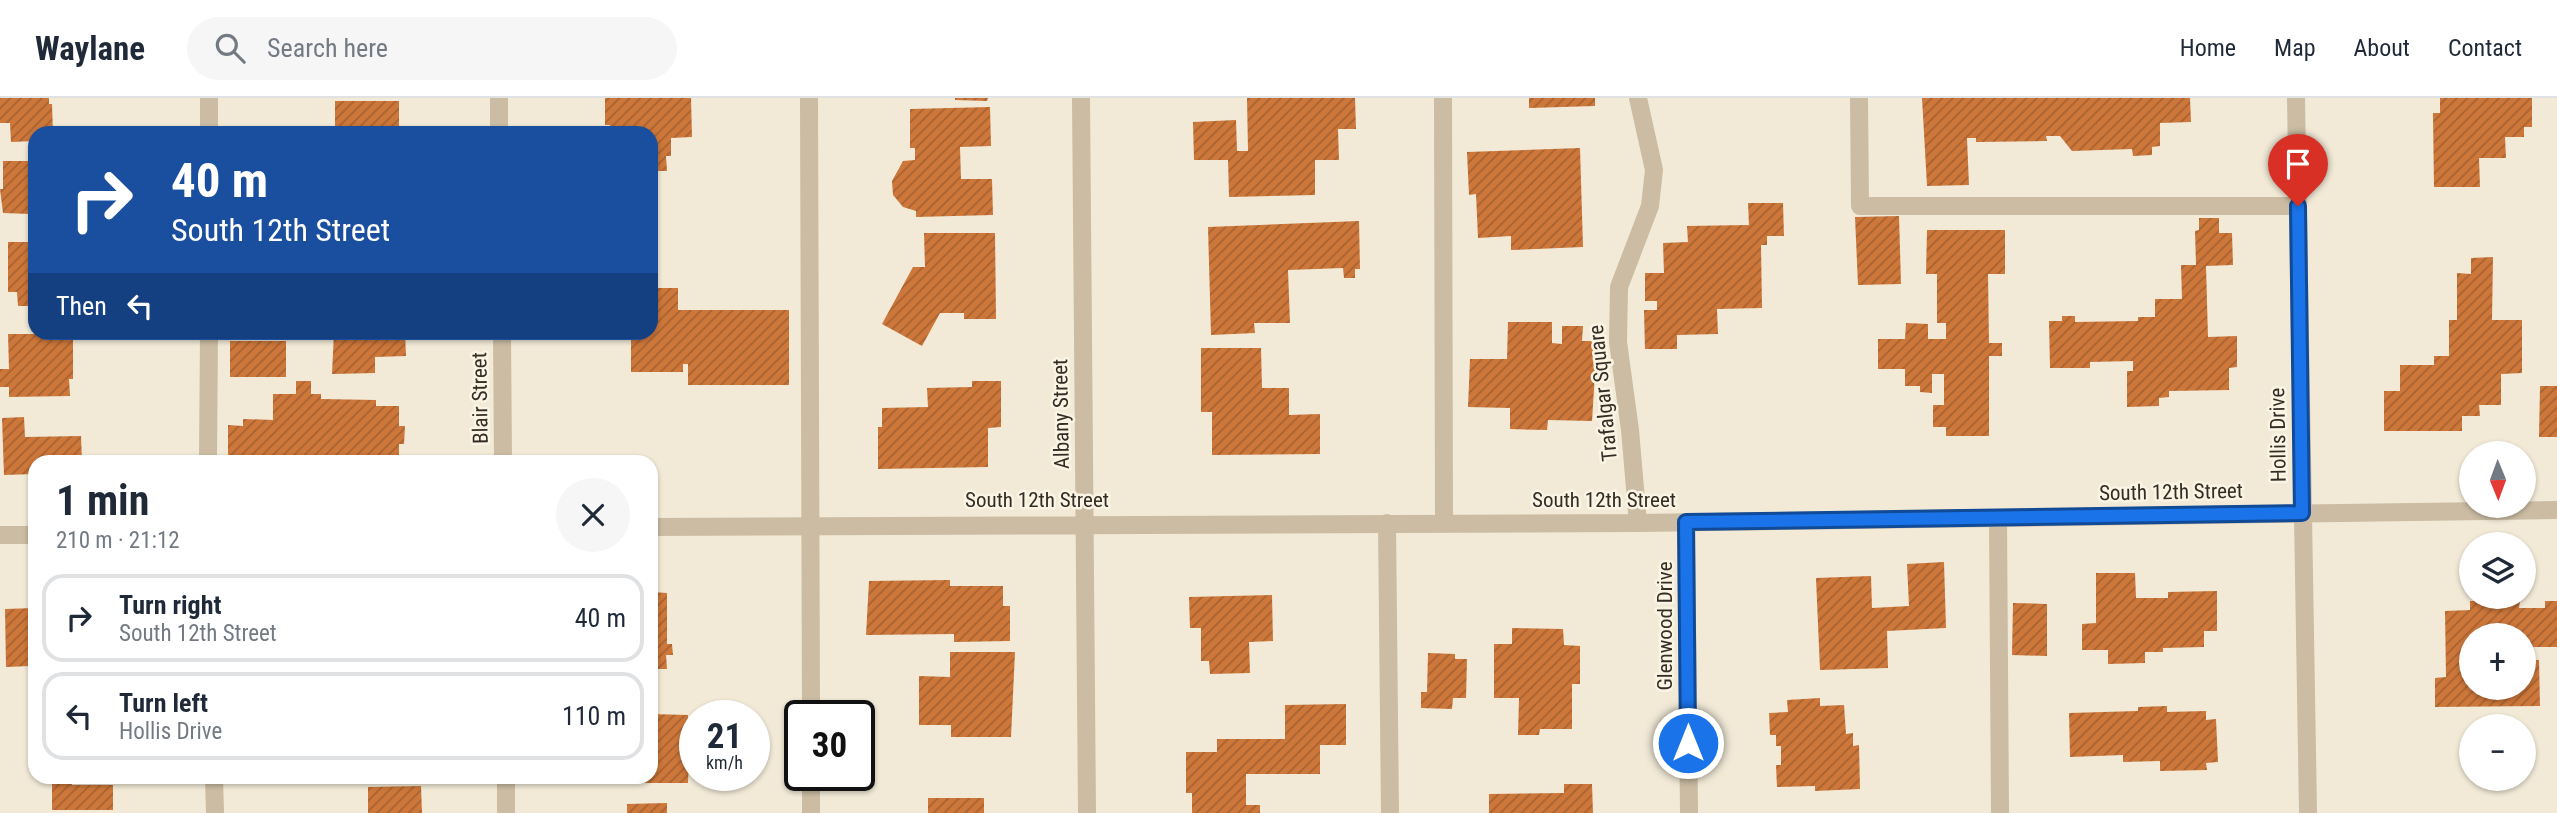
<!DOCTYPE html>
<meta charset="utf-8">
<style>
body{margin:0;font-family:"Roboto Condensed",sans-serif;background:#f6f6f7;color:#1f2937;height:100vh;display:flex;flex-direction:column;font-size:26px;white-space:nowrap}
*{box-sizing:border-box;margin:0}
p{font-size:23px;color:#747a83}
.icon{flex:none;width:38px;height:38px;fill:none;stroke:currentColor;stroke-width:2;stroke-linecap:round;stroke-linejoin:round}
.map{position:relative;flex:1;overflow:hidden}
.drawer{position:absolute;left:28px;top:357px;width:630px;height:329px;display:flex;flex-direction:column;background:#fff;border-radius:21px;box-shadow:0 2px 5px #0004}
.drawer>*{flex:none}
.top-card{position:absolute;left:28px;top:28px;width:630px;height:214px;border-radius:21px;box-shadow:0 2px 5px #0004;background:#1a4fa0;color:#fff;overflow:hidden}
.needle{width:46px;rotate:179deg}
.fabs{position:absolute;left:2459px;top:343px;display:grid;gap:14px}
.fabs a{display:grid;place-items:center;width:77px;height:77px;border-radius:50%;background:#fff;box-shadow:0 2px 5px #0004;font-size:35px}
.speed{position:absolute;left:679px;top:602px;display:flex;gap:14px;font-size:35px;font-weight:700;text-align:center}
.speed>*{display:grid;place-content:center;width:91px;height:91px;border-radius:50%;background:#fff;box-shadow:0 2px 5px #0004;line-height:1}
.speed small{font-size:18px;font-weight:400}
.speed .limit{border:4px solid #111;border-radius:10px;background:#fff;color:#111}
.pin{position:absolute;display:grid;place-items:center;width:60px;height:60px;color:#fff;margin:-72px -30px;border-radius:50% 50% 50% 0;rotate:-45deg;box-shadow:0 0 7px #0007}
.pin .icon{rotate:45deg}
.me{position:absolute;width:77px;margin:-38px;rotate:0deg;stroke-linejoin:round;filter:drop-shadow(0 0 5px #0008)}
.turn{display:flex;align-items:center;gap:24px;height:147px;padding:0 28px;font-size:32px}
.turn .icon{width:91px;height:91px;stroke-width:2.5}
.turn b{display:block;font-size:49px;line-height:60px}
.then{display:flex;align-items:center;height:66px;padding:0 28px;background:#0003;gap:14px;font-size:26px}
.round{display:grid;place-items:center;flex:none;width:74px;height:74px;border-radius:37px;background:#f6f6f7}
.headline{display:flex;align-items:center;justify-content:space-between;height:119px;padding:0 28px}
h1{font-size:42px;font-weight:700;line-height:52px}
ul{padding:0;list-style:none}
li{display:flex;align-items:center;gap:21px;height:88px;margin:0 14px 10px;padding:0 14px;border:4px solid #e0e1e3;border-radius:21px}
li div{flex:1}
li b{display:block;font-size:26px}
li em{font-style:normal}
header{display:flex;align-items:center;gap:42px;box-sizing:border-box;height:98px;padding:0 35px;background:#fff;border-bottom:2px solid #e0e1e3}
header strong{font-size:33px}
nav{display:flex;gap:38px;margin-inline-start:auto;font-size:24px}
.search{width:490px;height:63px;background:#f6f6f7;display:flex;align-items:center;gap:18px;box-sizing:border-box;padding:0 24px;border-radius:38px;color:#747a83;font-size:26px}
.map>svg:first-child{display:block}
.building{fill:url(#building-hatch)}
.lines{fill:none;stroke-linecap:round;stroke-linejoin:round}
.service{stroke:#cbbca3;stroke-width:18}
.minor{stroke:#cbbca3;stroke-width:18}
.route-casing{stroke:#114b97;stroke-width:18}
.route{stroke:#1a73e8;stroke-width:12}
.labels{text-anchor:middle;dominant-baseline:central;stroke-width:5;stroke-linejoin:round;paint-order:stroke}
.street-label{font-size:21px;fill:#352d25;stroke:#faf4e4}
</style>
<header>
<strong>Waylane</strong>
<div class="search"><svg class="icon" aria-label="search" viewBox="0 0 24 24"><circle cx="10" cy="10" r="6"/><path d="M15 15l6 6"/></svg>Search here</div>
<nav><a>Home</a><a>Map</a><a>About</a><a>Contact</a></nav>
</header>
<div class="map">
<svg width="2557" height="715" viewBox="0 0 2557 715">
<defs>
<pattern id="building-hatch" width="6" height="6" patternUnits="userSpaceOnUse" patternTransform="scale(1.75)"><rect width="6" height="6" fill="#cd773a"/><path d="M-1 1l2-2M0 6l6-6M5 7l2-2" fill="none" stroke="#a76231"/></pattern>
</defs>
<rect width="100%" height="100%" fill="#f2ead7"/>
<path class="building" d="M0 0H49V6H52L53 35H35V43L11 44 10 25H0Z
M605 0H691L692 39 671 40V58H666L667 73H651V35H610V27H605Z
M955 0H988L987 3 955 2Z
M1247 0H1355L1356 31H1338L1339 62H1315V97L1229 99 1228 62H1194L1193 24 1236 22 1237 53H1248Z
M1529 0H1595V8L1529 10Z
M1922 0H2190L2191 24 2160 25V48L2152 49V57L2133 58 2132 51 2072 53 2060 38H2046L2047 43 1976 44V40H1967L1969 87 1927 88Z
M2440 0H2532V29H2524V39H2505L2506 60H2479L2480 89H2434L2433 15H2440Z
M335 3H399V35H335Z
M990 9 991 48 960 49 961 81H992L993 117 916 119V113L903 109 893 97 892 83 903 63 915 62V50H910V11Z
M1580 50 1583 149 1511 152V138L1478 140 1476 96 1469 97 1467 54Z
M3 63H30V75H35V113H30V116L3 115 0 91H3Z
M1748 105H1783L1784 138H1767V147H1761L1762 210 1717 211 1718 236 1677 237V251H1645L1644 212H1657V203H1645V175H1664L1663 145 1688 144 1687 128 1749 127Z
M1899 118 1901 186 1858 187 1855 119Z
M2199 120H2219V135H2232L2233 167 2206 168 2208 239 2237 238V269L2229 270V292L2169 293V299L2159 300V308L2127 309V273H2133V263L2090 264V270H2050L2049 223H2062V218H2075V224L2138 223V219H2155V201H2182L2181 167H2196L2195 133 2199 132Z
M1359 123 1360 171H1355V180H1344L1343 170 1288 172 1290 225H1254L1255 235 1211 237 1208 129Z
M1927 132H2005V176H1988L1989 245H2002V258H1989V338H1946V329H1933V307H1944V276H1932V295L1920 294V288H1905V271H1878V241H1905L1906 225 1928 226V241H1946V225H1937V176H1926Z
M924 135H995L996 221H964V215H940L922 248 882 226 913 169H925Z
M8 144H35V208H18L17 194H8Z
M2493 159 2492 222H2522V275L2501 276V307H2479L2480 318H2462V333H2384V293H2400V267H2434V258H2449V222H2457V175L2471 176V160Z
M651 190H678V212H789V287H688V266H683V274H631V234H651Z
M1508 224H1552V245L1562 246V228H1583L1582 243H1597L1592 323 1548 322 1547 332 1510 331V310L1468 309 1470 261H1507Z
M334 234H405L406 258 375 259V275L332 276Z
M8 236H55V242H73V281H69L70 298 9 299V289H0V271H9Z
M230 243H286V279H230Z
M1201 250H1261L1262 290H1289V317L1320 316V356L1212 357V314H1201Z
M296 283H311V296H321V301L376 302V308H399V328H405L404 346H399V364H228V327L243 328V321L273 322V296H296Z
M972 283H1001V329L988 330V369L878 371V329H882V310L928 309 927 290 972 289Z
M2540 288H2557V339H2539Z
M24 319 25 339 81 338 82 364H35V376L4 377 2 320Z
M1944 464 1946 530 1887 533 1888 570 1820 572 1816 480 1871 478 1872 510 1909 508 1907 466Z
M2096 475H2135L2136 500H2168V494L2217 493V533H2204V549L2163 550V554H2145V565L2108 566V552H2082V526L2096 525Z
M950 482V488H1003V508H1010V543L954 544V536L866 537 869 483Z
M651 494 667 495V546H672L673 557H666L667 571H651Z
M1272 497 1273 543 1249 544 1250 575 1210 576 1209 563H1201V530H1190L1189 499Z
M2470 503H2520L2519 510H2545V503H2557V549H2524V537H2471V590H2524V562H2539L2540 608 2435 609V580L2446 579 2445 513 2470 512Z
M2013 505 2047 506V558L2012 557Z
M35 510V575H31V568L6 569 5 511Z
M1512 530 1563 531 1564 547 1580 548V586H1572V631H1540L1539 637H1518L1519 600H1494V546H1512Z
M950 554H1015L1011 639H951V627H919V578L950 579Z
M1428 555 1455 556V561H1467L1466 600H1453L1452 611 1421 610V594H1427Z
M1820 600V608L1844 607 1846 636 1853 635V648L1859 647 1860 691 1815 693V688L1777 689 1776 667H1781V648H1776V637H1770L1769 615 1788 614 1787 602Z
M1346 606V647H1320V676H1246V707H1260V715H1192V695H1186V654H1217V641H1285V607Z
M2167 608V614L2206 613V622L2216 621 2218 664 2206 665 2207 672 2160 673V663L2123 664V657L2070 659 2069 615 2138 613V609Z
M651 616 688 617V640H695V660H689L688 685H619V679H651Z
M52 679H72V687H113V712H52Z
M1564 686H1592L1593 715H1489V696L1564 695Z
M421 688 422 715H368V689Z
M928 700H984V715H928Z
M667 705V715H627V706Z"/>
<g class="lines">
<path class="service" d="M809 0 811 618
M1443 0 1444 425
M1859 0 1860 108H2298
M209 35V0
M208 364 209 234
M1998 420 2000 715
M1387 425 1390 715
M811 677V715
M214 679 215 715"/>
<path class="minor" d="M499 0V35
M1081 0 1087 715
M2296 0 2308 715
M502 234 503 364
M1686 424 1689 715
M1638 425 1630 332 1618 244 1619 189 1650 108 1654 72 1638 0
M651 429 1638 425 2557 412
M0 437H35
M506 679V715"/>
</g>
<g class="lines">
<defs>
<path id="route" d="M1688 645 1686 424 2302 415 2298 108"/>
</defs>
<use href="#route" class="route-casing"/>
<use href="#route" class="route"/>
</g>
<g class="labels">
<g class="street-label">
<text transform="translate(1603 295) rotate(-96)">Trafalgar Square</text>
<text transform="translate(480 300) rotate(-91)">Blair Street</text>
<text transform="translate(1061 316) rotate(-91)">Albany Street</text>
<text transform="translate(2278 337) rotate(-91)">Hollis Drive</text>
<text transform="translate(2171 394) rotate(-1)">South 12th Street</text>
<text x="1037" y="402">South 12th Street</text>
<text x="1604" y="402">South 12th Street</text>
<text transform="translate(1665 528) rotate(-90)">Glenwood Drive</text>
</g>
</g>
</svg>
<div class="fabs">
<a><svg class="needle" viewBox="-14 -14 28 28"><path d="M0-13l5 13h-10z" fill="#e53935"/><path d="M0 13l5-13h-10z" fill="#747a83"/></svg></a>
<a><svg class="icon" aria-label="layers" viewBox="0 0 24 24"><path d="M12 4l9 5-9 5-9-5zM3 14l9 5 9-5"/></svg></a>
<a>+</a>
<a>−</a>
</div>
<div class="speed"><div>21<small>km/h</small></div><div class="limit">30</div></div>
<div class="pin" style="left:2298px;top:108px;background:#d93025"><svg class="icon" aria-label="arrive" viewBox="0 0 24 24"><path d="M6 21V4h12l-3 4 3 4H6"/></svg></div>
<svg class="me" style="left:1688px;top:645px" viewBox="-20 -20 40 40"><circle r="17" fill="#1a73e8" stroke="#fff" stroke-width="3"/><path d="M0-11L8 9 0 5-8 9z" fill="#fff"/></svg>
<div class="top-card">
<div class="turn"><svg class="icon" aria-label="right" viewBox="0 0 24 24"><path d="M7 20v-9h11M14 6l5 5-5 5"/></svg><div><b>40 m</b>South 12th Street</div></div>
<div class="then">Then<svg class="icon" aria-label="left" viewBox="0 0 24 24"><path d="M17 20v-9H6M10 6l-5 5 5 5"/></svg></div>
</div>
<section class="drawer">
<div class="headline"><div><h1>1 min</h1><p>210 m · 21:12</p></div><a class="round"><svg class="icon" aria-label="close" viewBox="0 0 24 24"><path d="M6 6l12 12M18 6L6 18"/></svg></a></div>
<ul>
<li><svg class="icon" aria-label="right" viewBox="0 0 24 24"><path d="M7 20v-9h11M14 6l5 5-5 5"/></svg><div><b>Turn right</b><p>South 12th Street</p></div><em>40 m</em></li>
<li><svg class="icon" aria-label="left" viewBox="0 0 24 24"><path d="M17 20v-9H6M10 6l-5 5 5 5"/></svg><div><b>Turn left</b><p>Hollis Drive</p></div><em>110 m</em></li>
</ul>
</section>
</div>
